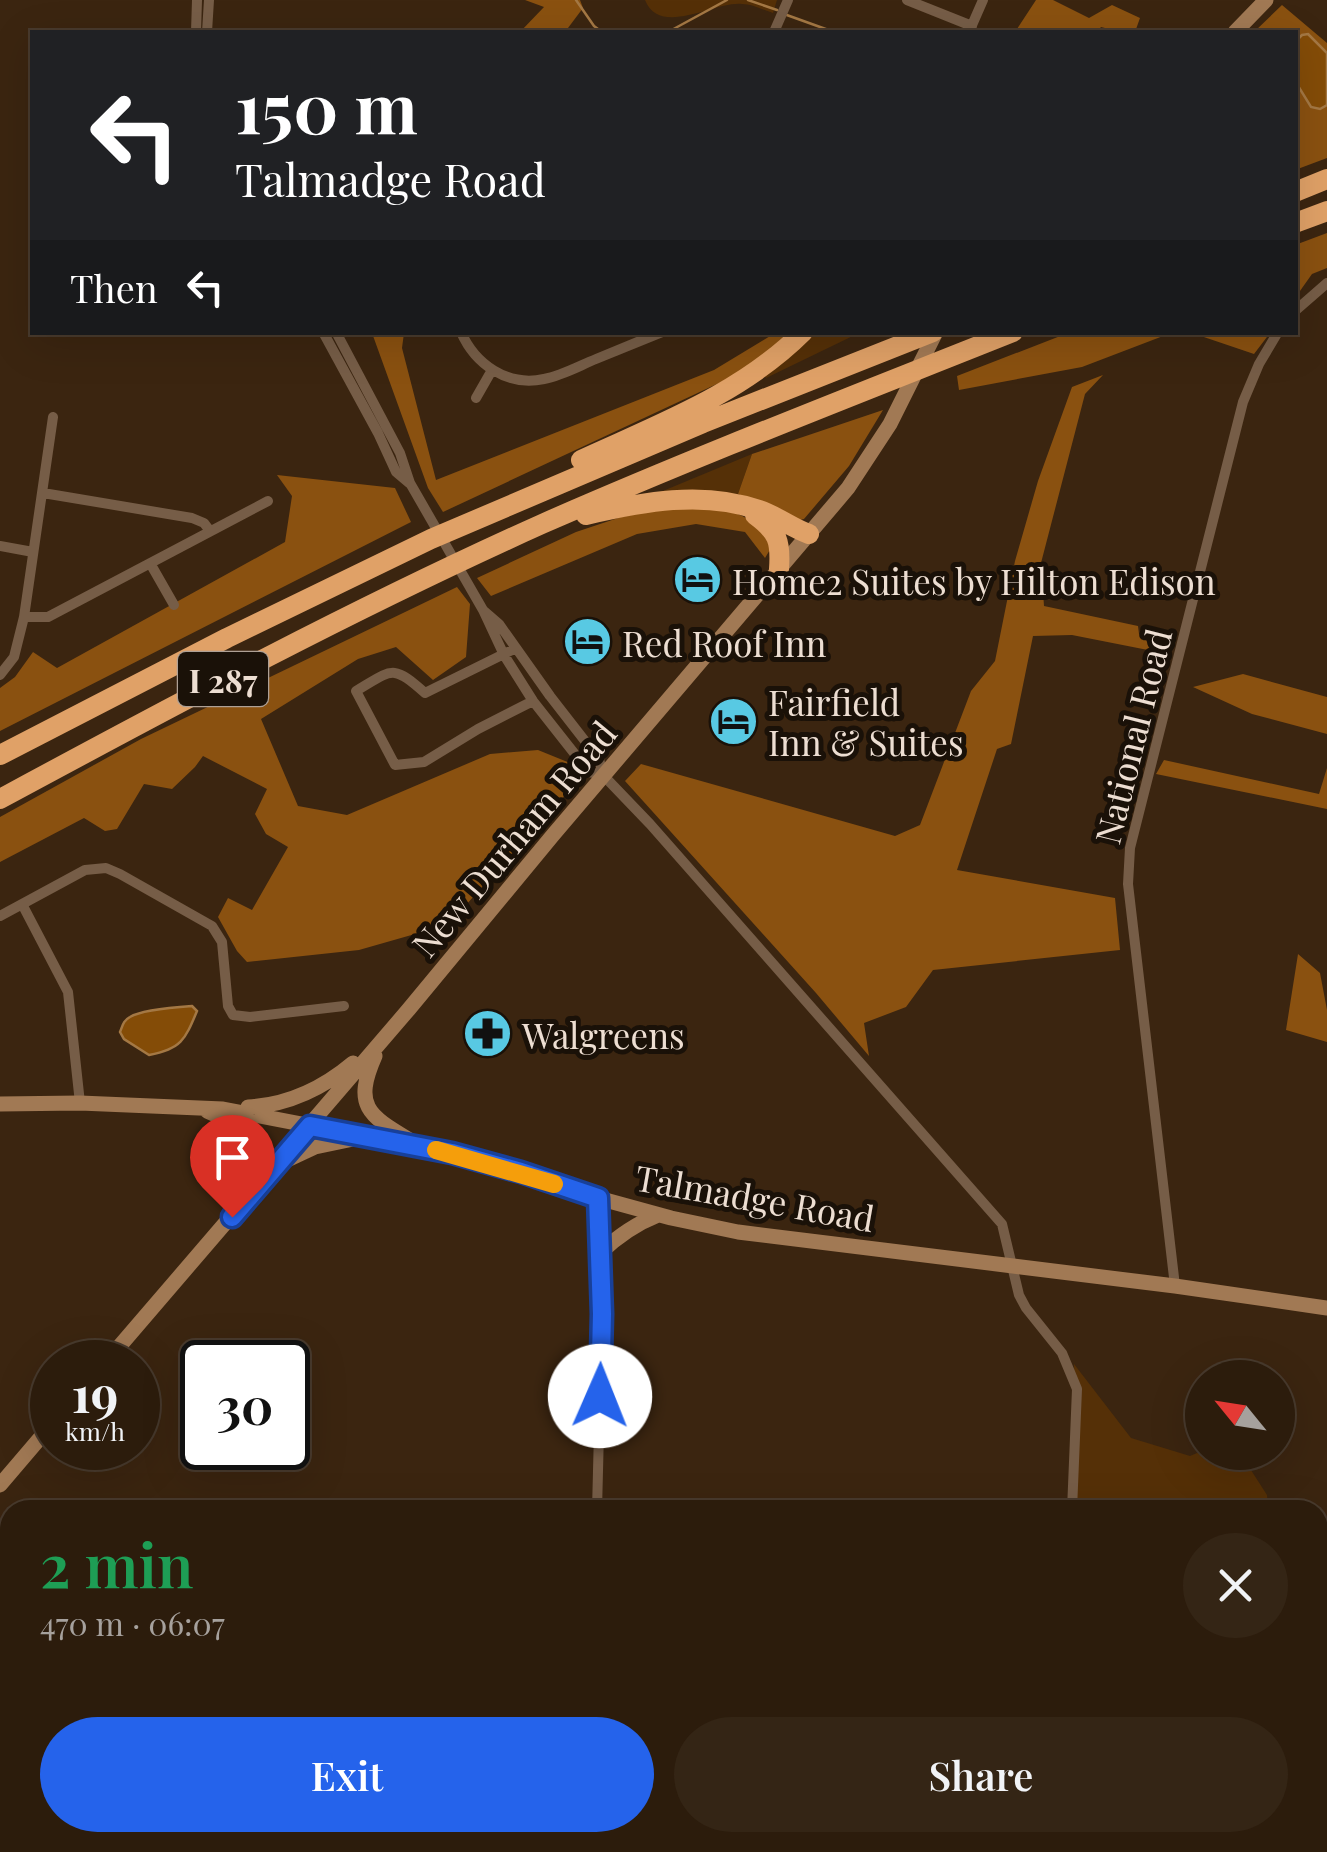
<!DOCTYPE html>
<meta charset="utf-8">
<style>
body{margin:0;font-family:"Playfair Display",serif;background:#342515;color:#f1f3f6;height:100vh;display:flex;flex-direction:column;font-size:38px;white-space:nowrap}
*{box-sizing:border-box;margin:0}
p{font-size:32px;color:#a6a19d}
.icon{flex:none;width:55px;height:55px;fill:none;stroke:currentColor;stroke-width:2;stroke-linecap:round;stroke-linejoin:round}
.map{position:relative;flex:1;overflow:hidden}
.panel{position:absolute;left:0px;top:1500px;width:1328px;height:352px;display:flex;flex-direction:column;background:#2c1c0c;border-radius:30px 30px 0 0;box-shadow:0 10px 40px #0002,0 0 0 2px #483a2d}
.panel>*{flex:none}
.hud{position:absolute;left:30px;top:30px;width:1268px;height:305px;border-radius:0px;box-shadow:0 10px 40px #0002,0 0 0 2px #483a2d;background:#202124;color:#fff;overflow:hidden}
.needle{width:65px;rotate:300deg}
.controls{position:absolute;left:1185px;top:1360px;display:grid;gap:20px}
.controls a{display:grid;place-items:center;width:110px;height:110px;border-radius:50%;background:#2c1c0c;box-shadow:0 10px 40px #0002,0 0 0 2px #483a2d;font-size:50px}
.speed{position:absolute;left:30px;top:1340px;display:flex;gap:20px;font-size:50px;font-weight:700;text-align:center}
.speed>*{display:grid;place-content:center;width:130px;height:130px;border-radius:50%;background:#2c1c0c;box-shadow:0 10px 40px #0002,0 0 0 2px #483a2d;line-height:1}
.speed small{font-size:25px;font-weight:400}
.speed .limit{border:5px solid #111;border-radius:15px;background:#fff;color:#111}
.pin{position:absolute;display:grid;place-items:center;width:85px;height:85px;color:#fff;margin:-102px -42px;border-radius:50% 50% 50% 0;rotate:-45deg;box-shadow:0 0 10px #0007}
.pin .icon{rotate:45deg}
.me{position:absolute;width:110px;margin:-55px;rotate:1deg;stroke-linejoin:round;filter:drop-shadow(0 0 8px #0008)}
.turn{display:flex;align-items:center;gap:35px;height:210px;padding:0 40px;font-size:45px}
.turn .icon{width:130px;height:130px;stroke-width:2.5}
.turn b{display:block;font-size:70px;line-height:85px}
.then{display:flex;align-items:center;height:95px;padding:0 40px;background:#0003;gap:20px;font-size:38px}
.round{display:grid;place-items:center;flex:none;width:105px;height:105px;border-radius:52px;background:#342515}
.head{display:flex;align-items:center;justify-content:space-between;height:170px;padding:0 40px}
h1{font-size:60px;font-weight:600;line-height:75px;color:#1e9e55}
.action{display:flex;gap:20px;margin-top:auto;padding:20px 40px}
.action a{flex:1;height:115px;border-radius:60px;background:#2563eb;color:#fff;font-size:40px;font-weight:600;line-height:115px;text-align:center}
.action a+a{background:#342515;color:#f1f3f6}
.map>svg:first-child{display:block}
.green{fill:#553007}
.forest{fill:#8a5110}
.water{fill:#844c07;stroke:#a47844;stroke-width:2.5}
.lines{fill:none;stroke-linecap:round;stroke-linejoin:round}
.stream{stroke:#a47844;stroke-width:2.5}
.street{stroke:#765d47;stroke-width:10}
.secondary{stroke:#a17954;stroke-width:15}
.highway{stroke:#e0a167;stroke-width:20}
.route-casing{stroke:#184099;stroke-width:25}
.route{stroke:#2563eb;stroke-width:18}
.slow{stroke:#f59e0b;stroke-width:18}
.labels{text-anchor:middle;dominant-baseline:central;stroke-width:10;stroke-linejoin:round;paint-order:stroke}
.shield{fill:#1a1108;stroke:#aea095;stroke-width:2.5}
.shield-label{font-size:32px;font-weight:bold;fill:#edded2}
.poi-label{font-size:35px;fill:#edded2;stroke:#1a1108;text-anchor:start}
.street-label{font-size:35px;fill:#edded2;stroke:#1a1108}
</style>
<div class="map">
<svg width="1327" height="1852" viewBox="0 0 1327 1852">
<rect width="100%" height="100%" fill="#3b2510"/>
<path class="green" d="M645 0H777L773 13C763 10 752 4 742 4 715 1 660 38 645 0Z
M812 333H859L766 378 764 374Z
M752 454 738 494 658 493Z
M1074 1364 1131 1438 1190 1456 1202 1451 1240 1453 1267 1495 1268 1509 1246 1503 1241 1510H1076Z
M1327 1732V1852H1212L1214 1843 1318 1842V1733Z"/>
<path class="forest" d="M525 0H580L583 8 565 32H520L544 7Z
M1036 0H1053L1089 18 1112 5 1140 18 1135 32H1121L1101 27 1097 32H1015Z
M1282 5 1327 43V158L1295 170V32H1254Z
M1327 233V268L1312 274 1295 298V245Z
M372 333H404L402 348 436 480 714 370 775 333H796L734 376 443 512 428 488Z
M1068 333H1171L1082 367 959 390 957 376Z
M1192 333H1270L1254 354Z
M1103 375 1085 394 1041 563 1044 606 1138 626 1139 634 1158 652 1072 635 1033 636 1011 744 997 749 957 870 1115 898 1120 950 933 970 906 1007 864 1023 869 1056 816 993 625 781 641 764 895 836 920 825 971 691 995 661 1015 561 1038 481 1072 387Z
M883 410 849 466 804 519 795 521 738 494 752 454Z
M277 475 395 488 411 522 0 731V688L15 677 33 652 57 668 285 542 292 496Z
M666 508C710 508 751 502 771 548L765 558 745 532 696 524 637 534 491 596 477 578 576 532 621 517Z
M457 587 470 604 466 657 433 680 396 647 358 659 261 719 298 806 347 815 490 754 538 750 570 763 579 780 446 927 429 930 359 950 247 962 237 951 218 917 228 898 252 910 288 847 266 834 255 814 267 789 203 756 195 767 172 789 144 784 117 829 105 831 84 818 0 862V817L141 739Z
M1243 674 1327 697V734L1252 714 1193 687Z
M1164 760 1319 794 1327 768V809L1156 774Z
M1298 954 1320 973 1327 1010V1042L1286 1030Z
M10 1687V1842L61 1843 60 1852H0V1698Z"/>
<path class="water" d="M1308 34 1327 53V105L1320 109 1311 107 1295 81V42L1302 35Z
M192 1006 197 1011C185 1040 181 1049 149 1055L124 1039 120 1032C123 1025 123 1021 130 1017 141 1010 178 1007 192 1006Z"/>
<g class="lines">
<path class="stream" d="M576 0 594 26 602 32
M748 0 777 10
M784 14 834 32
M668 32 727 0"/>
<path class="street" d="M907 0 972 26
M196 32 197 0
M207 32 209 0
M774 32 788 0
M969 32 983 0
M1295 311 1327 283
M323 332 378 433 396 472 409 483
M336 332 400 453 410 483 483 610 504 655 533 701 589 772 603 775
M461 332C475 364 507 387 544 379 561 376 579 366 596 359 618 350 640 341 662 332
M476 398 492 370
M43 493 192 518 204 523 210 531
M0 546 33 552
M150 563 174 605
M484 611 499 624 550 696 599 759 603 775
M24 617H48L268 501
M516 648 425 693C392 664 393 669 356 691L395 765 424 762 478 729 533 701
M0 675 14 657 24 617 53 417
M603 775 650 824 1002 1224 1019 1295 1026 1308 1062 1353 1077 1389 1072 1510
M22 904 68 992 80 1103
M0 916 85 870 106 868 120 874 212 926 222 942 228 1006 233 1015 250 1017 344 1006
M1175 1286 1128 884 1130 848 1243 402 1259 364 1278 332
M597 1510 602 1314 598 1198
M0 1838H10
M52 1842 161 1852
M276 1852 277 1842
M585 1852V1842
M860 1852 872 1848 925 1852
M1060 1852V1842"/>
<path class="secondary" d="M1235 32 1266 0
M375 1056C352 1108 370 1116 413 1142
M0 1104 80 1103 223 1109 452 1153 521 1172 598 1198 671 1218 738 1232 1175 1286 1327 1308
M248 1107C288 1105 322 1089 353 1063
M207 1111C260 1133 248 1163 234 1207
M285 1161 315 1147 358 1138
M600 1253C618 1236 635 1224 658 1215
M106 1362 409 1009 553 835 848 488 890 424 936 332
M0 1485 52 1424"/>
<path class="highway" d="M1295 192 1327 179
M1295 223 1327 211
M581 460C659 424 741 394 803 332
M586 515C642 502 703 490 759 510 777 516 792 528 809 534
M755 515C778 532 781 541 779 569
M0 755 227 638 431 539 703 423 933 332
M0 799C178 703 357 607 542 524 697 456 855 395 1013 332"/>
</g>
<g class="lines">
<defs>
<path id="route" d="M232 1217 310 1126 452 1153 521 1172 598 1198 602 1314 600 1396"/>
</defs>
<use href="#route" class="route-casing"/>
<use href="#route" class="route"/>
<path class="slow" d="M436 1150 554 1184"/>
</g>
<defs>
<symbol id="hotel-disc" viewBox="-11 -11 22 22"><circle r="9.5" fill="#58c9e3" stroke="#1a1108"/><path d="M-6-4.5h1.5V1H6V5H4.5V3h-9V5H-6ZM-4 0a1.8 1.8 0 1 1 3.6 0ZM.5 0V-2.5h3Q6-2.5 6 0Z" fill="#111"/></symbol>
<symbol id="pharmacy-disc" viewBox="-11 -11 22 22"><circle r="9.5" fill="#58c9e3" stroke="#1a1108"/><path d="M-2-6h4v4h4v4h-4v4h-4v-4h-4v-4h4Z" fill="#111"/></symbol>
</defs>
<g fill-rule="evenodd">
<use href="#hotel-disc" x="670" y="552" width="55" height="55"/>
<use href="#hotel-disc" x="560" y="614" width="55" height="55"/>
<use href="#hotel-disc" x="706" y="694" width="55" height="55"/>
<use href="#pharmacy-disc" x="460" y="1006" width="55" height="55"/>
</g>
<g class="labels">
<rect class="shield" x="178" y="652" width="90" height="54" rx="8"/>
<g class="shield-label">
<text x="223" y="679">I 287</text>
</g>
<g class="poi-label">
<text x="732" y="580">Home2 Suites by Hilton Edison</text>
<text x="622" y="642">Red Roof Inn</text>
<text x="768" y="701">Fairfield<tspan x="768" dy="40">Inn &amp; Suites</tspan></text>
<text x="522" y="1034">Walgreens</text>
</g>
<g class="street-label">
<text transform="translate(1132 736) rotate(-76)">National Road</text>
<text transform="translate(513 838) rotate(-50)">New Durham Road</text>
<text transform="translate(755 1197) rotate(10)">Talmadge Road</text>
</g>
</g>
</svg>
<div class="controls">
<a><svg class="needle" viewBox="-14 -14 28 28"><path d="M0-13l5 13h-10z" fill="#e53935"/><path d="M0 13l5-13h-10z" fill="#a6a19d"/></svg></a>
</div>
<div class="speed"><div>19<small>km/h</small></div><div class="limit">30</div></div>
<div class="pin" style="left:232px;top:1217px;background:#d93025"><svg class="icon" aria-label="arrive" viewBox="0 0 24 24"><path d="M6 21V4h12l-3 4 3 4H6"/></svg></div>
<svg class="me" style="left:600px;top:1396px" viewBox="-20 -20 40 40"><circle r="19" fill="#fff"/><path d="M0-13L10 11 0 6-10 11z" fill="#2563eb"/></svg>
<div class="hud">
<div class="turn"><svg class="icon" aria-label="left" viewBox="0 0 24 24"><path d="M17 20v-9H6M10 6l-5 5 5 5"/></svg><div><b>150 m</b>Talmadge Road</div></div>
<div class="then">Then<svg class="icon" aria-label="left" viewBox="0 0 24 24"><path d="M17 20v-9H6M10 6l-5 5 5 5"/></svg></div>
</div>
<section class="panel">
<div class="head"><div><h1>2 min</h1><p>470 m · 06:07</p></div><a class="round"><svg class="icon" aria-label="close" viewBox="0 0 24 24"><path d="M6 6l12 12M18 6L6 18"/></svg></a></div>
<div class="action"><a>Exit</a><a>Share</a></div>
</section>
</div>
